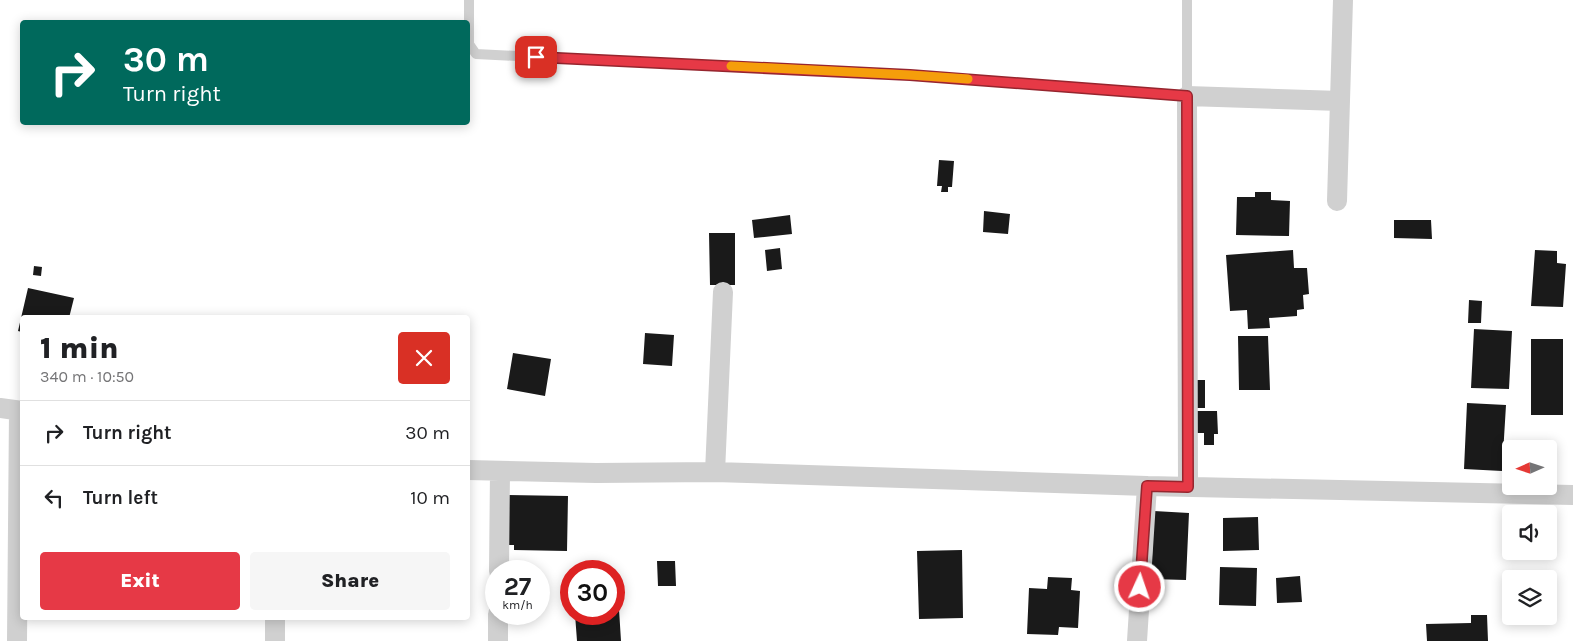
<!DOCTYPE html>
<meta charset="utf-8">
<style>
body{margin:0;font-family:Karla,sans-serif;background:#f6f6f6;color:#202124;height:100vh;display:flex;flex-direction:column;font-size:19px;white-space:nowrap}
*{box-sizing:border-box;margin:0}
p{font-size:16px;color:#757577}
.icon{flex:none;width:28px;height:28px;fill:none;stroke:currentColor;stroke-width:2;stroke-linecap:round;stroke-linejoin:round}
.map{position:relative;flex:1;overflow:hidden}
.details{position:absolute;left:20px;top:315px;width:450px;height:305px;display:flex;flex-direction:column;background:#fff;border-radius:5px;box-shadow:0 2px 12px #0003}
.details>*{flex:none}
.banner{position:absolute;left:20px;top:20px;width:450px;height:105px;border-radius:5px;box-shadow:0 2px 12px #0003;background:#00695c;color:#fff;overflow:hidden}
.needle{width:32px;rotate:267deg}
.buttons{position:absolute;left:1502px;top:440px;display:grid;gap:10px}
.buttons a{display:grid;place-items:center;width:55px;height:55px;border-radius:5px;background:#fff;box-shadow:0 2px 12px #0003;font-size:25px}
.speed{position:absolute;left:485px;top:560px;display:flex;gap:10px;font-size:25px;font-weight:700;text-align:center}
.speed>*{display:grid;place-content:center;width:65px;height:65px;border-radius:50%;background:#fff;box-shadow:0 2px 12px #0003;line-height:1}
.speed small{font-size:12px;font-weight:400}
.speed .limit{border:8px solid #d22;background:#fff;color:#111}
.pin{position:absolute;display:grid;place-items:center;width:42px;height:42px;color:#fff;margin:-21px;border-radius:10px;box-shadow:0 2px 8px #0006}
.me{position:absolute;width:55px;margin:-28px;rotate:3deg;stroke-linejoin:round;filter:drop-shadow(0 0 4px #0008)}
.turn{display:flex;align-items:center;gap:18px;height:105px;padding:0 20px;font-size:22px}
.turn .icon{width:65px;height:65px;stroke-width:2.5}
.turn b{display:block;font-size:35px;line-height:42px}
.round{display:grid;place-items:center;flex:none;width:52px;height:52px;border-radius:5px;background:#f6f6f6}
.summary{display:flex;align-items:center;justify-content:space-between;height:85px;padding:0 20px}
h1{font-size:30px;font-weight:800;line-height:38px}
.button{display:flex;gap:10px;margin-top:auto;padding:10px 20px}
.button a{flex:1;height:58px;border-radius:5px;background:#e63946;color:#fff;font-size:20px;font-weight:800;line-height:58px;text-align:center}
.button a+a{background:#f6f6f6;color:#202124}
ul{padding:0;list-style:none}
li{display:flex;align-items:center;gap:15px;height:65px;padding:0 20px;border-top:1px solid #e0e0e0}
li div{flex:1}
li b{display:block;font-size:19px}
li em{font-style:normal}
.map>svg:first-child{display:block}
.building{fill:#1a1a1a}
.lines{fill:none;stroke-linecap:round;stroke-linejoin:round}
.service{stroke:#d0d0d0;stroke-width:10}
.minor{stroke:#d0d0d0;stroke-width:20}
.route-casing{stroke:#96252e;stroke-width:12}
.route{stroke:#e63946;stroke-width:9}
.slow{stroke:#f59e0b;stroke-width:9}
</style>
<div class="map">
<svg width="1573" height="641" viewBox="0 0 1573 641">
<rect width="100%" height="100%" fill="#fff"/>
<path class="building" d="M939 160 954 161 952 187H948V192H941L942 186H937Z
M1255 192H1271V200L1290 201 1289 236 1236 235 1237 197H1255Z
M984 211 1010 214 1008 234 983 232Z
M790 215 792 234 754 238 752 220Z
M1394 220H1431L1432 239 1394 238Z
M709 233H735V285H710Z
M780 248 782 269 767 271 765 250Z
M1293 250 1294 268H1307L1309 294 1303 295 1304 309 1297 310V316L1269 318 1270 328 1248 329 1247 310 1230 311 1226 255Z
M1535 250 1557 251V263L1566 264 1563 307 1531 306Z
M34 266 42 267 41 276 33 275Z
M28 288 74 298 69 318H22V332L18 331Z
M1469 300 1482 301 1481 323H1468Z
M1474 329 1512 331 1509 389 1471 388Z
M645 333 674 335 672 366 643 364Z
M1238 336H1268L1270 390H1239Z
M1531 339H1563V415H1531Z
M513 353 551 359 545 396 507 389Z
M1194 380H1205V408H1194Z
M1467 403 1506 405 1502 471 1464 469Z
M1194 411H1217L1218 434H1214V445H1204V433H1194Z
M502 495 568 496 567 551 514 550V545H501Z
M1154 511 1189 513 1186 580 1151 579Z
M1258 517 1259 550 1223 551V518Z
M962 550 963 618 919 619 917 551Z
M657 561H675L676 586H658Z
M1220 567 1257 568 1256 606 1219 605Z
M1300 576 1302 602 1277 603 1276 578Z
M1048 577 1072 578 1071 590 1080 591 1078 628 1059 627 1058 635 1027 634 1029 588 1047 589Z
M618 593 621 641H577L575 614H614V594Z
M1471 615H1487L1488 641H1427L1426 624 1471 623Z"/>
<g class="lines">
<path class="service" d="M469 0V44L476 54 910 75 1187 96V0"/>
<path class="minor" d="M1337 201 1343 0
M0 408 22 411
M468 470 596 473 715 472 1147 486 1573 495
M715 472 723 292
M1188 487 1187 96 1340 101
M499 571 500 472
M275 618V641
M17 641 19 411
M498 641V614
M1137 641 1147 486"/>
</g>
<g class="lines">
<defs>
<path id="route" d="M536 57 910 75 1187 96 1188 487 1147 486 1140 587"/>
</defs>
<use href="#route" class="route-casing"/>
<use href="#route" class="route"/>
<path class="slow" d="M731 66 910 75 968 79"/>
</g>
</svg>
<div class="buttons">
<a><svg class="needle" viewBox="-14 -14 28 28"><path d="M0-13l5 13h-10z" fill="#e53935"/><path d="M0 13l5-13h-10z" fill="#757577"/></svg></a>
<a><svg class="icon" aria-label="sound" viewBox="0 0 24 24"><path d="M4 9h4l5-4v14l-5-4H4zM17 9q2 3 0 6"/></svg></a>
<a><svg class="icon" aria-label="layers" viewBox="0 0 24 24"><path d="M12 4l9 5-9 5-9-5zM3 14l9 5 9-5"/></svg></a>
</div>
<div class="speed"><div>27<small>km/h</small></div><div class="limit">30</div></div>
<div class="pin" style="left:536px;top:57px;background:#d93025"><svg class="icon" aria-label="arrive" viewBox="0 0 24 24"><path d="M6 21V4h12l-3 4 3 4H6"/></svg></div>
<svg class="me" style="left:1140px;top:587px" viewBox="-20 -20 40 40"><circle r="17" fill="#e63946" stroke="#fff" stroke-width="3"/><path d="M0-11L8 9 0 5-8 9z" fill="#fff"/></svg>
<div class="banner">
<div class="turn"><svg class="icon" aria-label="right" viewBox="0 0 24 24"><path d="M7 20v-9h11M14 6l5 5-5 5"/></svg><div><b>30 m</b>Turn right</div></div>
</div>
<section class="details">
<div class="summary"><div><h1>1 min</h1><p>340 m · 10:50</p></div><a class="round" style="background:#d93025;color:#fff"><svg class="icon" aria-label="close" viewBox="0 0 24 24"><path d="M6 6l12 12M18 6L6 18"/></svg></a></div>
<ul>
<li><svg class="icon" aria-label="right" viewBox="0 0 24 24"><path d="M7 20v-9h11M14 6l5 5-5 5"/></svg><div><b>Turn right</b></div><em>30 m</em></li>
<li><svg class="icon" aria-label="left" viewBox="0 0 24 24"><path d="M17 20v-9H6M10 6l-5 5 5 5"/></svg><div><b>Turn left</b></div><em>10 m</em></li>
</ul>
<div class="button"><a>Exit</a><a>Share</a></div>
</section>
</div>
